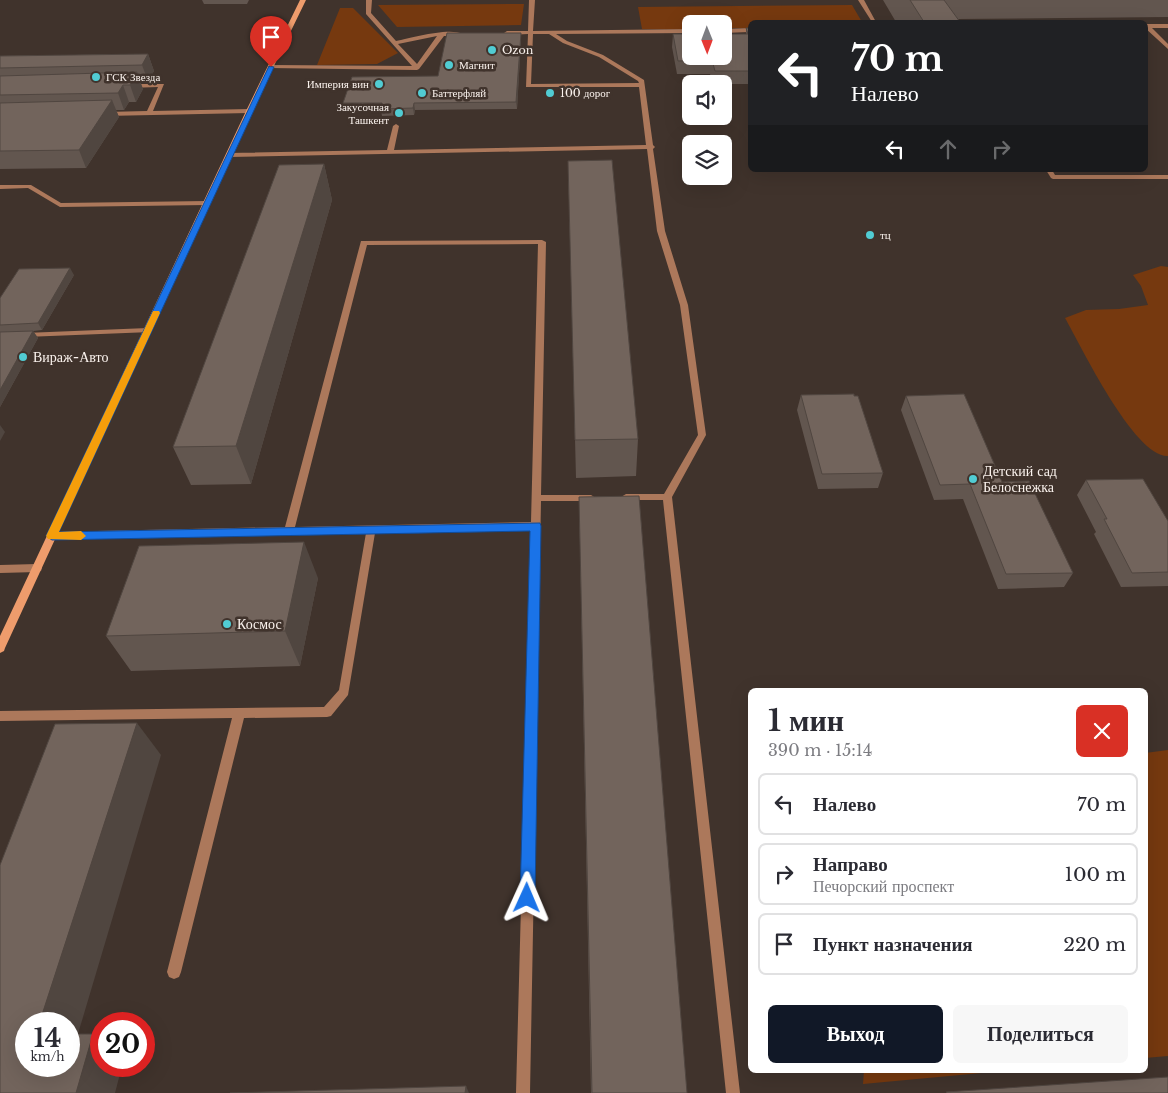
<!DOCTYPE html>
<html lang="ru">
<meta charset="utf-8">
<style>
body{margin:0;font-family:"Libre Baskerville",serif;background:#f7f7f7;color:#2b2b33;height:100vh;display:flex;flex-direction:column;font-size:19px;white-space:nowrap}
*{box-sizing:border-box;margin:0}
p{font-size:16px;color:#7c7c81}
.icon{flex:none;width:28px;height:28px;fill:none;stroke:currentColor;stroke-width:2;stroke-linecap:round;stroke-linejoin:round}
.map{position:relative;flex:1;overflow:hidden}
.panel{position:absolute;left:748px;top:688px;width:400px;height:385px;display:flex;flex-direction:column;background:#fff;border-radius:8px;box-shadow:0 5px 20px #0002}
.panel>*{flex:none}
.banner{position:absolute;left:748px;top:20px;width:400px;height:152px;border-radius:8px;box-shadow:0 5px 20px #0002;background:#202124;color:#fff;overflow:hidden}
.needle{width:32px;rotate:179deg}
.fabs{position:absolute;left:682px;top:15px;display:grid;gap:10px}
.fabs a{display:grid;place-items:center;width:50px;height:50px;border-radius:8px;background:#fff;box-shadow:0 5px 20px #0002;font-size:25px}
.speed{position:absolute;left:15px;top:1012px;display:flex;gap:10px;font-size:25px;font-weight:700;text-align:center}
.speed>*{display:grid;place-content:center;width:65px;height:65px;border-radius:50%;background:#fff;box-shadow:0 5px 20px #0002;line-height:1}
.speed small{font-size:12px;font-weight:400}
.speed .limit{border:8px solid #d22;background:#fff;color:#111}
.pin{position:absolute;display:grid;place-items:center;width:42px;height:42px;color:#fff;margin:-51px -21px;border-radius:50% 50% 50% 0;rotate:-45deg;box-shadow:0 0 5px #0007}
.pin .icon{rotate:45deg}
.me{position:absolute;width:55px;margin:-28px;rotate:1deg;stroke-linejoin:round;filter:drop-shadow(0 0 4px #0008)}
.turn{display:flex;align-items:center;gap:18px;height:105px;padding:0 20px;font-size:22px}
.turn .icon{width:65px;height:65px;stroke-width:2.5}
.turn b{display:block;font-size:35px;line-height:42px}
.lanes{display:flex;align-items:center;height:48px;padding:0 20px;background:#0003;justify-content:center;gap:25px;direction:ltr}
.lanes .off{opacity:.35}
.round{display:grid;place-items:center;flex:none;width:52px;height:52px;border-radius:8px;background:#f7f7f7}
.overview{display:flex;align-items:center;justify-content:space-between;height:85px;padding:0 20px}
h1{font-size:30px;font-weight:700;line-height:38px}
.button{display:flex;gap:10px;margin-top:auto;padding:10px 20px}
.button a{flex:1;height:58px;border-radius:8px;background:#111827;color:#fff;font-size:20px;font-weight:700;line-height:58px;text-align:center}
.button a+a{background:#f7f7f7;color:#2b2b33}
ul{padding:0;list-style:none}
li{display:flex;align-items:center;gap:15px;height:62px;margin:0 10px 8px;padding:0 10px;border:2px solid #e1e1e2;border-radius:8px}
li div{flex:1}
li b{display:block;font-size:19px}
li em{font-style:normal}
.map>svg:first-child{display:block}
.green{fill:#76390f}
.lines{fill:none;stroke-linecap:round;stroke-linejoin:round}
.lane{fill:#ac785b;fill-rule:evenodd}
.street{fill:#ac785b;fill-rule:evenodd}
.secondary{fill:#ee9c6c;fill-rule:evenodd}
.wall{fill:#62564f}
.shaded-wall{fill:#504640}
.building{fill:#72645c;stroke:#504640}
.route{fill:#1a73e8;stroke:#114b97}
.slow{fill:#f59e0b}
.poi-dot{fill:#51ccd3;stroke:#40332c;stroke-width:2}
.labels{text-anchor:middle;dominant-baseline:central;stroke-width:5;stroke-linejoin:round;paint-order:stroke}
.far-poi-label{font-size:11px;fill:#faf2ed;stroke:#40332c;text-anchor:start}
.poi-label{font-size:14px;fill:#faf2ed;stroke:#40332c;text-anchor:start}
</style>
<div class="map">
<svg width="1168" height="1093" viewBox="0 0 1168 1093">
<rect width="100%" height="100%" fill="#40332c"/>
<path class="green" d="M524 4 521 25 397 27 378 5Z
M852 5 862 22H750V28H724V24H691V29H642L638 7Z
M340 8H353L398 53 377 64 317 65Z
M1161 266 1168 267V456C1134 457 1081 346 1065 318L1086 310 1119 309 1148 305 1141 286 1133 275Z
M1168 750V1056L1145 1058V753Z
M864 1070H1014L863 1084Z"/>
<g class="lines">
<path class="lane" d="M366 0H372L371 13 396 41C412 38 448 27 463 34L460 36H444L419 69 417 70 269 68 268 67 271 65 412 66 366 14ZM437 36 417 64 398 44Z
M529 0H535L533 31 691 29V33L556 34 567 41 603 55 644 80 653 145 655 147 653 149 665 231 688 305 706 435 672 497 740 1093H726L663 500H626L621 497 626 494H664L698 435 680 305 657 231 647 149 229 157 226 155 229 153 387 150 393 126 396 124 399 126 394 150 646 145 639 87H526L528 34 507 35 504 33 507 31H528ZM533 34H549L563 43 599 57 638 81 639 83 531 84Z
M858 0H864L876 22H872Z
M1145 24H1168V28H1152L1168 44V49L1145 28Z
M750 28V32L724 33V29Z
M164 84 153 111 249 109 252 111 249 113 105 116 102 114 105 112 147 111 158 87 129 88 126 86 129 84Z
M1046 170H1052L1055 175H1168V179H1053L1051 178Z
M0 185H31L61 203 207 201 210 203 207 205 60 207 28 188 0 189Z
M542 240 546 242 541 495H591L596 498 591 501H541L530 1093H516L531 530 375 533 348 695 331 716 327 717 244 718 181 972 179 977 174 979 169 977 167 972 232 718 0 721V711L324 707 339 690 366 533 52 540 47 536 52 532 285 527 361 241ZM538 244 531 522 295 527 367 245Z
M37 564 41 565 42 568 41 571 37 572 0 573V565Z"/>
<path class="street" d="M148 328 152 330 151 332 0 338V334Z"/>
<path class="secondary" d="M300 0H306L252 111 5 648 4 651 0 653V636L246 111Z"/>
</g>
<path class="wall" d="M202 0H249L247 4H204Z
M883 0H1168V17L957 19 960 22H896Z
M746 28H750V84H713L710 74H677L672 47 673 34H746Z
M521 33V39L517 109 415 110 414 115 382 116 381 110H345L343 103 438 76Z
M148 54 154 71 148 81 140 82 143 89 136 102H129L124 110H116L119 117 86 168 0 169V56Z
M568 161 638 439 636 476 576 478Z
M324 164 332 200 251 484 191 485 173 447Z
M74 275 42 330 33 331 38 338 0 407V298Z
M801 395 883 473 878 488 818 489 797 410Z
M906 396 1002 482 1073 573 1064 587 998 589 963 499 934 500 901 410Z
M1086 480 1168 521V586L1121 587 1094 534 1096 532 1077 495Z
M579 497 687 1093H591Z
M318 578 300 666 131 671 106 636Z"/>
<path class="shaded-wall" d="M521 33V39L517 109 516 102Z
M148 54 154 71 148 81 142 65Z
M137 72 143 89 136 102 130 85Z
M123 85 129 102 124 110 118 93Z
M112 100 119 117 86 168 79 150Z
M414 103 415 110 414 115 413 108Z
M324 164 332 200 251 484 236 446Z
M70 268 74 275 42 330 38 323Z
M33 331 38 338 0 407V390Z
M0 425 5 432 0 441Z
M304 542 318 578 300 666 285 631Z
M137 723 161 755 72 1054 69 1052V1024H39Z
M93 1034 101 1039V1066H122L115 1093H76Z
M466 1086 469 1093H465Z"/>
<path class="building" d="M910 0H944L960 22H924Z
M746 28H750V71H715L712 60 678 61 673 34H691V56H724V34H748Z
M447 33H521L516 102 414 103 413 108 381 109 382 103H343L352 77 438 76Z
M148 54 142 65 0 68V56Z
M137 72 130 85H123L118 93 0 95V76Z
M112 100 79 150 0 151V103Z
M612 160 638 439 575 440 568 161Z
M324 164 236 446 173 447 279 165Z
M70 268 38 323 0 325V298L19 269Z
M33 331 0 390V332Z
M854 394V396H858L883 473 822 474 801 395Z
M964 394 1002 482 1029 481 1073 573 1006 574 970 484 940 485 906 396Z
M1143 479 1168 521V572L1132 573 1104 519H1107L1086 480Z
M639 496 687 1093H592L579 497Z
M304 542 285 631 106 636 139 546Z
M137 723 39 1024H26V1066H69V1034H93L76 1093H0V865L55 724Z
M1168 1077V1093H947L946 1092Z
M466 1086 465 1093H230Z"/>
<path class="route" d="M269 66 274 67 59 532 540 523 541 526 535 898 533 903 527 905 522 903 520 898 530 531 52 540 46 536Z"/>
<path class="slow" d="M153 311H159L160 313 59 532 81 531 86 536 81 540 48 539 46 536Z"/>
<g class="poi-dot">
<circle cx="492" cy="50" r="5"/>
<circle cx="449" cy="65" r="5"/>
<circle cx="96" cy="77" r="5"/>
<circle cx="379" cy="84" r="5"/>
<circle cx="422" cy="93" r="5"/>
<circle cx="550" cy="93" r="5"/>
<circle cx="399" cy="113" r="5"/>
<circle cx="870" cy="235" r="5"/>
<circle cx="23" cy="357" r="5"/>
<circle cx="973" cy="479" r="5"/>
<circle cx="227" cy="624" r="5"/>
</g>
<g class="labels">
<g class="far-poi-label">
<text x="502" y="50">Ozon</text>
<text x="459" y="65">Магнит</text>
<text x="106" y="77">ГСК Звезда</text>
<text x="369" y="84" text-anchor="end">Империя вин</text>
<text x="432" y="93">Баттерфляй</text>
<text x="560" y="93">100 дорог</text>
<text x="389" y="107" text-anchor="end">Закусочная<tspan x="389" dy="13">Ташкент</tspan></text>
<text x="880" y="235">тц</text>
</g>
<g class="poi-label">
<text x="33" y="357">Вираж-Авто</text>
<text x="983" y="471">Детский сад<tspan x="983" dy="16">Белоснежка</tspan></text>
<text x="237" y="624">Космос</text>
</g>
</g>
</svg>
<div class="fabs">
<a><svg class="needle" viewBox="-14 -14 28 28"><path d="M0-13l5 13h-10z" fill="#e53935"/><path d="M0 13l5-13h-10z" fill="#7c7c81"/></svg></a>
<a><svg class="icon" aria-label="sound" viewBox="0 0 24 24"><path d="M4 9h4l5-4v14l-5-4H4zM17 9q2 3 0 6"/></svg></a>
<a><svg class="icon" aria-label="layers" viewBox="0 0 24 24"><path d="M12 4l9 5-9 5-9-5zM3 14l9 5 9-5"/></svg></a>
</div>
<div class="speed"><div>14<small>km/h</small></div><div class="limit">20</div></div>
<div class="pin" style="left:271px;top:67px;background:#d93025"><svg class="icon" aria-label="arrive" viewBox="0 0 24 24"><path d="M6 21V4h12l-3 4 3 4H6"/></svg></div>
<svg class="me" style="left:527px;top:898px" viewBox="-20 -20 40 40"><path d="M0-17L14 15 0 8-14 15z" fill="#1a73e8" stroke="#fff" stroke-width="4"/></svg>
<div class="banner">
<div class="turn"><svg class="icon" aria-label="left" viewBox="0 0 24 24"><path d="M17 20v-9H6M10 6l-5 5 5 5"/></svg><div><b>70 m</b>Налево</div></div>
<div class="lanes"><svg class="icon" aria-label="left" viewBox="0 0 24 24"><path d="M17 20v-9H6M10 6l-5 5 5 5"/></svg><svg class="icon off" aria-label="ahead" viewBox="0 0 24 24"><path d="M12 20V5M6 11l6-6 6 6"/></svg><svg class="icon off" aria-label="right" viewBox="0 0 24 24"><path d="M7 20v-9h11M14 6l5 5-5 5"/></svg></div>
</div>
<section class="panel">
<div class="overview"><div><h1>1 мин</h1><p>390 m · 15:14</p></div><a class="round" style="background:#d93025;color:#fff"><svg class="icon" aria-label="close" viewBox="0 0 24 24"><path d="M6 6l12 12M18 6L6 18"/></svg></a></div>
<ul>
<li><svg class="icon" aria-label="left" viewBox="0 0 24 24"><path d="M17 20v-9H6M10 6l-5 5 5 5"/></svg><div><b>Налево</b></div><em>70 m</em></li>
<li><svg class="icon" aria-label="right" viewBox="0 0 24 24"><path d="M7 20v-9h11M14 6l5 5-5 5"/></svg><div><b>Направо</b><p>Печорский проспект</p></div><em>100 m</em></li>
<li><svg class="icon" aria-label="arrive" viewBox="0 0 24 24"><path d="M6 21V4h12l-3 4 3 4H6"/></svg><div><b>Пункт назначения</b></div><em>220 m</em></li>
</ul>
<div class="button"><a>Выход</a><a>Поделиться</a></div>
</section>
</div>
